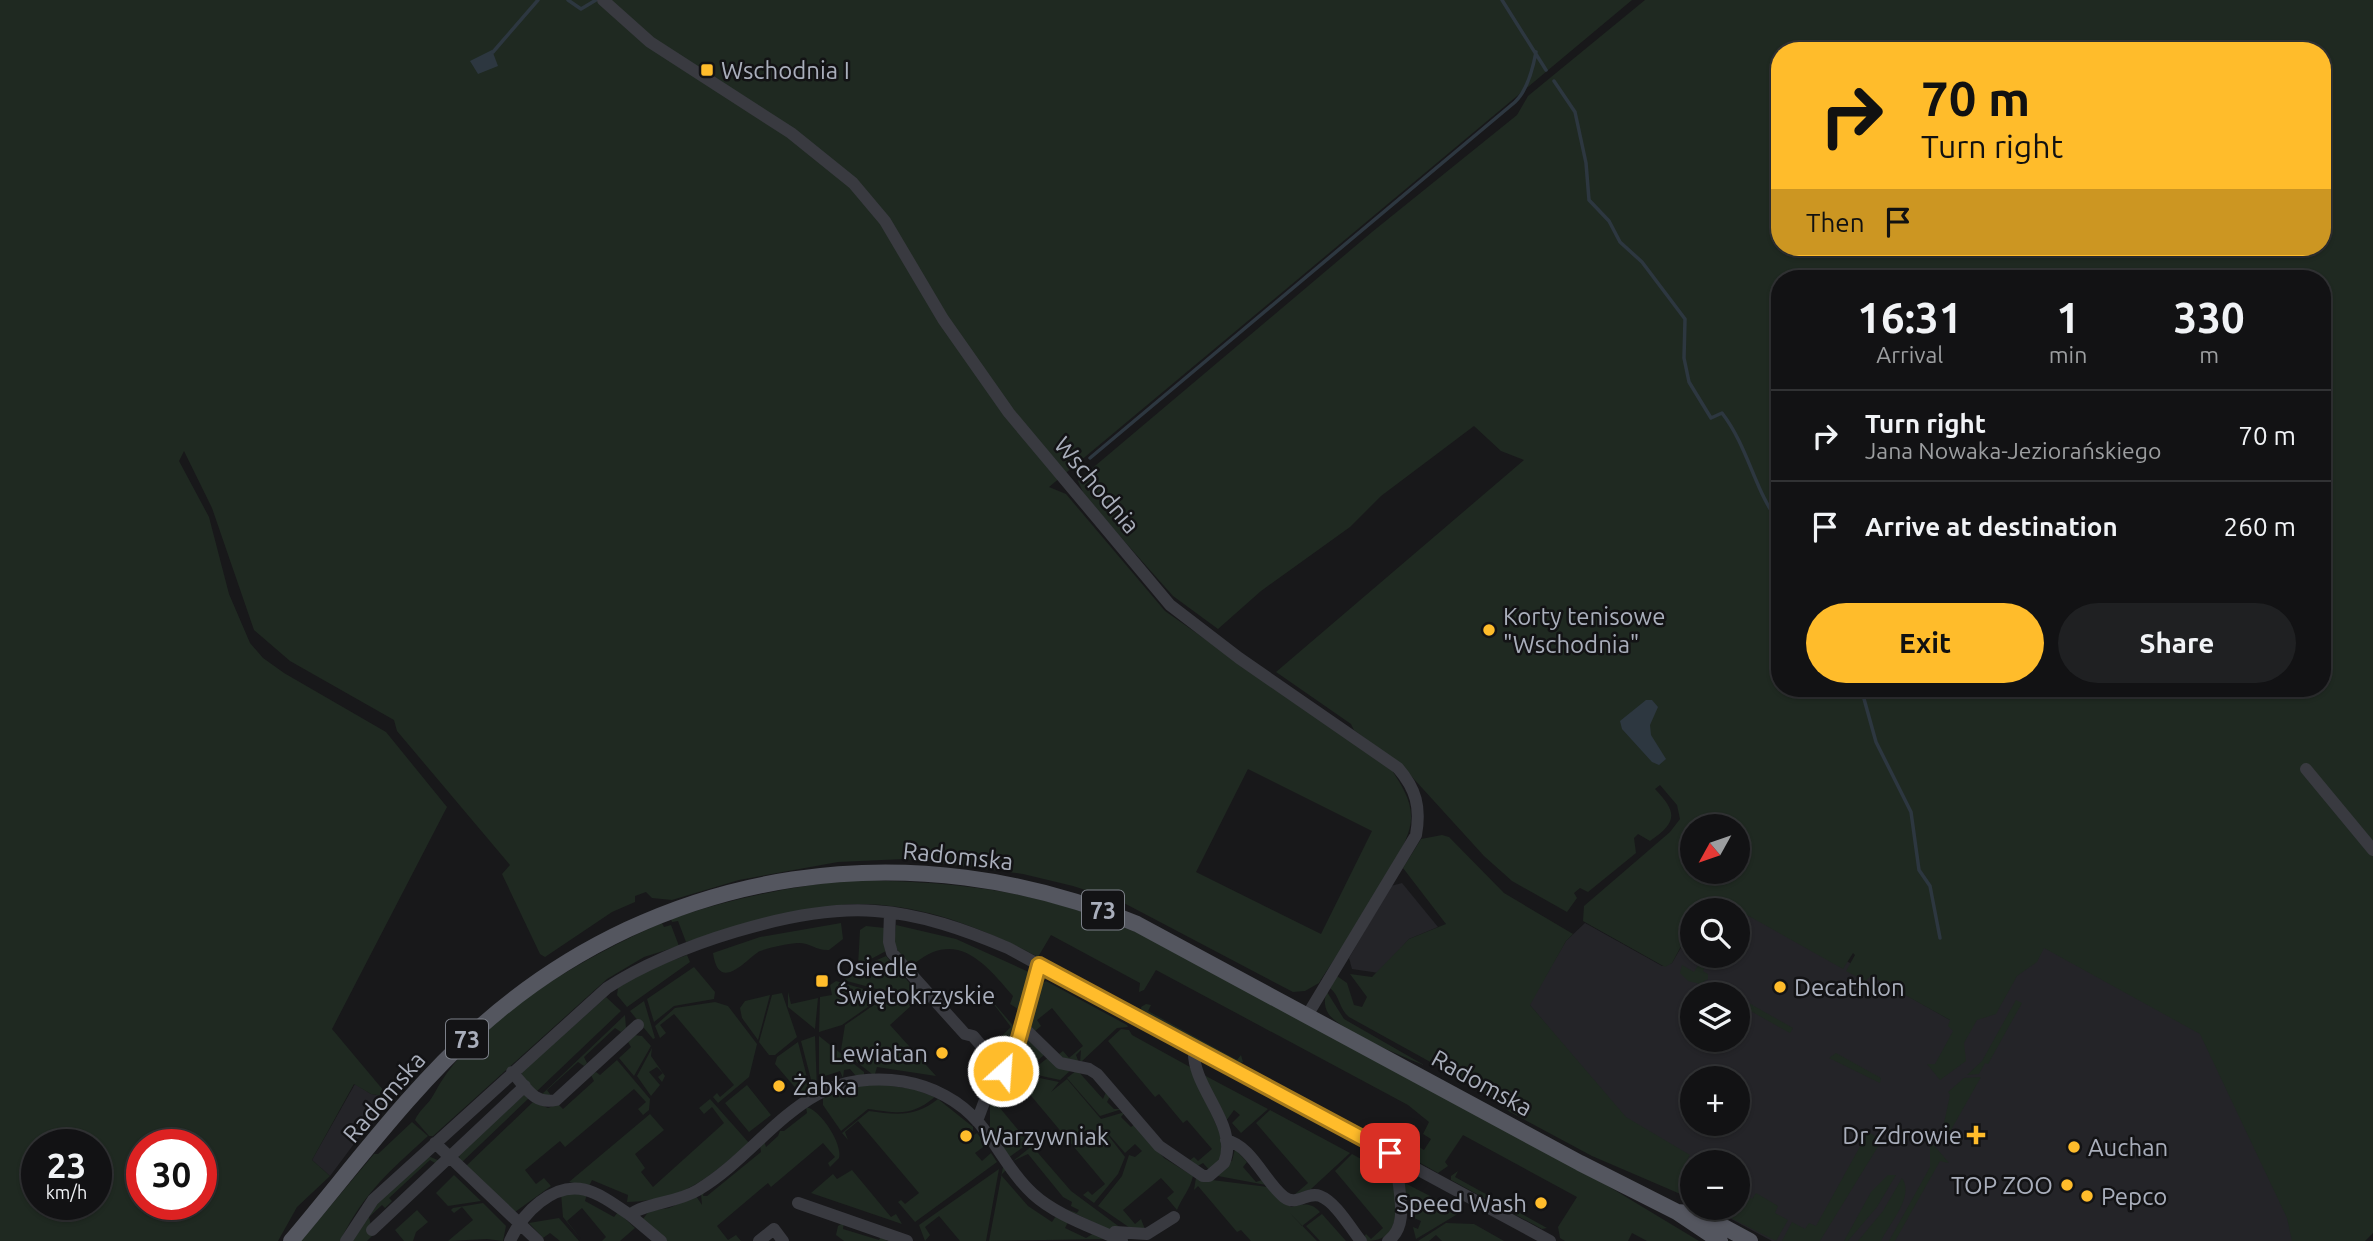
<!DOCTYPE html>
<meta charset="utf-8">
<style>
body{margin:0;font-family:Ubuntu,sans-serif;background:#1f2022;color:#f1f3f6;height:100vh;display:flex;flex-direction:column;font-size:26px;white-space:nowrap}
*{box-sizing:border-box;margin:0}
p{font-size:23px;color:#9c9ea0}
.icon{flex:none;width:38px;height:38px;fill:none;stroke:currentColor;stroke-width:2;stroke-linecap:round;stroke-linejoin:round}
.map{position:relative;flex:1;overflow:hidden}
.panel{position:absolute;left:1771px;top:270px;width:560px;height:427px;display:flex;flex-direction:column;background:#121214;border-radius:28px;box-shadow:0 2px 5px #0004,0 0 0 2px #313234}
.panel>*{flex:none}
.top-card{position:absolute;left:1771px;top:42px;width:560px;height:214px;border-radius:28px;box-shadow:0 2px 5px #0004,0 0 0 2px #313234;background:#ffbc2b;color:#111;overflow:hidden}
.needle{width:46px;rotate:230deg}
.controls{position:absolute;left:1680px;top:814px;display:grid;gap:14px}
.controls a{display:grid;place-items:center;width:70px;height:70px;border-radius:50%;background:#121214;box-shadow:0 2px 5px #0004,0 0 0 2px #313234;font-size:35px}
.speed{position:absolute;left:21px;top:1129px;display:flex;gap:14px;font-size:35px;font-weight:700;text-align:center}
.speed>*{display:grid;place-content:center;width:91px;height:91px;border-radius:50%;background:#121214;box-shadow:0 2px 5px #0004,0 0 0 2px #313234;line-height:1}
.speed small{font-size:18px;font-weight:400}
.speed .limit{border:10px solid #d22;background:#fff;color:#111}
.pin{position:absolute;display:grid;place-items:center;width:60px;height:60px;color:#fff;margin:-30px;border-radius:14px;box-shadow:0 4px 10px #0006}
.me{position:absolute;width:77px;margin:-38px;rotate:26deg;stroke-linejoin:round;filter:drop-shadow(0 0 5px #0008)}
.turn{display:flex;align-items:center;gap:24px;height:147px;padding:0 35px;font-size:32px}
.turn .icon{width:91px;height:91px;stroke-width:2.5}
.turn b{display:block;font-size:49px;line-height:60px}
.then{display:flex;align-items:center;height:66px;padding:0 35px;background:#0003;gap:14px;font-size:26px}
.eta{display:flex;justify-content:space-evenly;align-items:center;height:119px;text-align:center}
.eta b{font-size:42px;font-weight:700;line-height:49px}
.action{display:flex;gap:14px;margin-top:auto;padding:14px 35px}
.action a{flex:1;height:80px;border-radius:42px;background:#ffbc2b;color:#111;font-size:28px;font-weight:700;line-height:80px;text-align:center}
.action a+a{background:#1f2022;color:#f1f3f6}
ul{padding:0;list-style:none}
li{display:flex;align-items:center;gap:21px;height:91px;padding:0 35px;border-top:2px solid #313234}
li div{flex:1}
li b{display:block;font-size:26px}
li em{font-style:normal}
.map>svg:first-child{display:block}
.built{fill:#242428;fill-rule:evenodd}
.green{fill:#1f2921;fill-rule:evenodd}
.water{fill:#2d3740}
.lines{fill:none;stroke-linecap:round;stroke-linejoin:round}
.stream{stroke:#2d3740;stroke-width:3.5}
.minor{stroke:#393a40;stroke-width:12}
.major{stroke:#54565f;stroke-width:16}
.route-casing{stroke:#a67a1c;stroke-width:18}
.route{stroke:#ffbc2b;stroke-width:12}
.poi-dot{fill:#ffbc2b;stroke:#131315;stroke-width:2.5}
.labels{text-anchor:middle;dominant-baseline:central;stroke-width:5;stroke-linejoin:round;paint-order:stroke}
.shield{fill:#131315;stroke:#7c8089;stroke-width:2}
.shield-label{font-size:23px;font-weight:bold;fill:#a9aebb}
.poi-label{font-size:24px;fill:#a9aebb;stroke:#131315;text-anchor:start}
.street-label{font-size:24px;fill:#a9aebb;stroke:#131315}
</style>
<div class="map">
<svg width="2373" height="1241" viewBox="0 0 2373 1241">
<rect width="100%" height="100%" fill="#18181a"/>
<path class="built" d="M1402 883 1438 927 1409 939 1379 973 1352 969 1349 958 1391 886Z
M1736 898 1950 1020 2051 929 2211 1018 2314 1241H1772L1711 1208H1738V1162H1692V1199L1529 1004 1566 941 1585 923 1662 966 1672 963 1686 939 1692 943V956H1738ZM1692 994H1738V1040H1692ZM1692 1078H1738V1124H1692Z
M355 1084 371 1094 389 1097 330 1176 312 1160Z"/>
<path class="green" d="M0 0H1632L1049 487 1066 494 1165 611 1392 770C1401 785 1412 800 1411 819 1411 851 1339 951 1319 983L1305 991 1293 992 1122 902 1073 886 1023 874 904 859 838 862 739 880 672 900 652 898 646 892 635 896V902L612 912 545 957 540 954 502 874 510 865 397 731 394 720 290 661 254 630 212 508 184 451 179 461 209 517 229 594 250 643 263 658 284 673 386 732 447 807 332 1029 389 1097 371 1094 354 1084 312 1160 330 1176 297 1207 278 1241H0ZM1248 769 1372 831 1321 934 1196 872ZM37 1144H96V1204H37ZM142 1144H201V1204H142Z
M1645 0H2373V1233L2365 1241H2292L2287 1218 2200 1034 2044 948 2037 962 2017 976 1996 1014 1977 1020 1964 1043 1966 1061 1940 1080 1927 1064H1935L1953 1031 1948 1026 1950 1020 1871 976 1865 981 1846 971 1855 955 1853 953 1843 969 1738 910H1692V943L1685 939 1672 963 1665 967 1583 921 1584 906 1670 832 1680 819 1677 805 1660 785 1655 789C1677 812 1678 822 1650 841L1638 834 1634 838 1636 853 1588 892 1580 888 1574 893 1577 898 1567 912 1512 881 1484 856 1403 767 1354 730 1351 724 1276 672 1524 460 1501 451 1474 426 1381 496 1350 527 1261 591 1218 629 1173 596 1085 497 1078 481 1089 471 1372 232 1517 115 1528 96ZM1780 51H2322V247H1780ZM1780 278H2322V688H1780ZM1692 826H1738V872H1692Z
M1442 835 1449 837 1504 893 1573 934 1566 941 1530 1005 1626 1117 1690 1155 1686 1162 1692 1166V1199L1592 1156 1510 1112 1472 1085 1349 1017C1339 1009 1340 996 1330 988L1337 976 1347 983 1354 1005 1362 1007 1367 997 1350 974 1372 977 1409 939 1446 924 1403 868 1421 839Z
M853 880C963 882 1038 890 1140 934L1583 1171 1699 1241H1647L1632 1233 1628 1241H1565L1560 1238 1558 1227 1577 1197 1463 1135 1445 1162 1448 1166 1438 1173 1399 1151 1398 1146 1403 1137 1424 1150 1431 1139 1423 1134 1429 1122 1408 1105 1156 970 1144 990 1139 992 1140 983 1051 935 1038 957C983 928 922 904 859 904 810 904 735 930 686 942L678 921 672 922 671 919C730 899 791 886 853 880Z
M662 923 664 927 671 925 679 946 644 957 607 979 433 1136H429L415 1120C419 1110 429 1104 434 1094 472 1020 586 956 662 923Z
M841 923 843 939 829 950C817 951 809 942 797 943 786 944 771 947 760 951 749 956 719 996 713 953L760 937Z
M896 925 956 939 1031 973 1021 1011 1010 1004 1013 996C985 963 957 929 915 963L905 962 894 944Z
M866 926 885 928 886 951 858 966 860 930Z
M687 955 690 962 627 1007 617 995 618 988 642 972Z
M886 956 920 995 918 1000 843 980 852 971Z
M1704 956H1711L1703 971 1708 974V979L1700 984 1688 981 1680 973 1682 965 1694 972Z
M694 967 715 992 714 999 674 1006 654 1022 647 999Z
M836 981 885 995 842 1025 819 1032 820 997 832 995 830 985Z
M1046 981 1127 1025 1128 1027 1117 1028 1080 1063 1081 1050 1076 1055 1079 1063 1063 1061 1059 1054 1063 1051 1069 1058 1083 1046 1052 1008 1037 1020 1041 1026 1035 1031 1028 1024 1038 986Z
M788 992 791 1004 818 998 815 1029 788 1007Z
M1327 992 1344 1019 1424 1065C1405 1058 1337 1029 1328 1013 1324 1006 1324 999 1327 992Z
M782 993 797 1037 775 1055H769L759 1042 772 995Z
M986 994 1016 1029 1006 1061 999 1060 1005 1054 995 1042 1011 1027Z
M770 995 758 1040 742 1018 740 1008 745 1001Z
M887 996 913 1004 890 1025 936 1076 877 1067 875 1074H872L841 1050 845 1025Z
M606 997 621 1011 536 1092 522 1077V1072Z
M1738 997 1793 1028 1790 1033 1738 1004Z
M2016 1000 2022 1003 1988 1064 1985 1063 1979 1074 1967 1075 1982 1061Z
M644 1001 655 1038 653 1039 630 1011Z
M715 1002 728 1006 757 1044 749 1077 718 1103 713 1097 717 1093 720 1097 734 1085 674 1014 660 1025 666 1033 660 1038 655 1026 675 1008Z
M1146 1004 1151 1005 1148 1011 1237 1060 1241 1055 1243 1062 1236 1065 1142 1014 1141 1007Z
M625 1015 626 1028 621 1032 615 1028 584 1057 587 1063 584 1066 578 1062 547 1090 552 1097 540 1096Z
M1121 1029 1129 1030 1132 1035 1190 1067 1223 1140 1222 1158 1211 1172 1203 1163 1196 1167 1189 1161 1194 1157 1198 1161 1212 1149 1187 1120 1183 1123 1159 1094 1155 1097 1108 1041Z
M634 1035 642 1036 651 1046 634 1076 619 1058 631 1047 628 1042Z
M815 1036 817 1089 814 1091 801 1041Z
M819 1036 864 1072V1075L856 1076 850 1069 844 1070 843 1078 840 1071 822 1077V1087L819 1088Z
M1026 1037 1045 1054 1025 1072H1015Z
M798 1042 811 1093 804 1098 775 1064 777 1057Z
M652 1048 651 1056 665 1076 662 1082 658 1077 663 1073 657 1067 649 1072 660 1085 651 1096 637 1076Z
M1836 1053 1881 1078 1880 1083 1829 1058Z
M1049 1057 1071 1070 1060 1080 1028 1073Z
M617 1060 650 1099 649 1110 643 1115 638 1109 646 1102 634 1089 565 1147 560 1141 525 1170 536 1184 544 1178 551 1186 515 1212 465 1167 533 1102 548 1108 558 1104 563 1109 594 1081 591 1075 596 1072 600 1075Z
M1077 1070 1103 1099 1106 1092 1110 1096 1107 1102 1114 1109H1122L1100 1116 1067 1078Z
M1202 1074 1268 1109 1241 1133 1232 1123 1240 1115 1234 1110 1226 1121Z
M1012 1075H1025L1023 1081 1030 1076 1059 1082 1051 1092 1067 1079 1101 1119 1125 1112 1121 1117 1131 1127 1135 1124 1164 1158 1193 1176C1190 1190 1182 1197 1177 1210L1167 1198 1174 1192 1161 1178 1123 1210 1135 1224 1141 1219 1146 1232 1130 1228 1098 1206 1122 1176 1129 1155 1135 1157 1142 1151 1135 1144 1125 1153 1097 1121 1125 1157 1118 1174 1094 1203 1083 1195 1088 1191 1092 1195 1105 1184 1022 1085 1009 1096 1014 1103 1006 1107 1001 1100 1013 1088 1001 1097 995 1092Z
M1981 1077 1947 1137 1943 1128 1950 1095 1948 1092 1964 1078Z
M878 1084 913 1089 935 1097C910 1117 899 1113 868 1109L841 1131 823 1105V1098L852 1087Z
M747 1085 771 1115 749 1132 725 1103Z
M524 1095 529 1098 461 1163 458 1152Z
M990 1096 1029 1143 1008 1158 990 1128Z
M710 1099 749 1143C706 1179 686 1200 627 1202L628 1195 592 1180 589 1186 569 1182 650 1114 664 1130 635 1154 645 1168 641 1172 653 1187 724 1123 712 1107 704 1114 699 1108Z
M938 1099 973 1127V1133L969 1128 959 1135 964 1142 977 1133 986 1145 975 1153 982 1161 991 1153 997 1162 915 1222 898 1202 901 1200 905 1204 919 1193 858 1121 845 1132 848 1140 842 1133 869 1111C897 1115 916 1117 938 1099Z
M806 1107C820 1109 843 1144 839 1158L830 1167 828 1163 835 1157 823 1143 771 1187 768 1183 717 1226 728 1240 736 1235 741 1241H664L643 1219 649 1211 669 1208 696 1196 702 1205 701 1194 704 1191 703 1196H707L761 1152 760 1145 764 1141 766 1147 778 1136 780 1131H784L807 1113Z
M1270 1110 1350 1153 1311 1189 1294 1195 1308 1183 1256 1123Z
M412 1122 428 1136C389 1172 365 1191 340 1241H301L374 1154H378Z
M1868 1132 1882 1140 1820 1241H1782L1792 1222 1805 1229 1809 1223 1816 1226Z
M1933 1144 1949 1163 1940 1161 1895 1241H1889L1930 1167V1146Z
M1032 1146 1071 1191 1121 1228 1109 1230 1066 1209 1077 1213 1079 1210 1071 1206 1072 1202 1063 1197 1028 1154 1013 1161Z
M1235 1149 1247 1162 1243 1167 1256 1182 1262 1180 1266 1185 1218 1176 1228 1161H1232Z
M1352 1154 1392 1176C1396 1202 1404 1241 1367 1241L1364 1237 1366 1234 1371 1239 1383 1228 1335 1171Z
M428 1156 440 1161 435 1163 430 1160 389 1198 392 1201 385 1208 382 1205 369 1217 373 1235 367 1241H352L379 1201Z
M1003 1167 1006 1170 1001 1175 1028 1206 1052 1222 1056 1216 1068 1222 1065 1228 1086 1238 1094 1233 1104 1239 989 1241Z
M999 1169 986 1241H960L939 1216 925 1227 930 1235 925 1241 919 1225Z
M852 1170 891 1217 896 1214 902 1224 811 1193 833 1174 837 1179Z
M1458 1171 1455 1177 1547 1228 1542 1229 1451 1180V1176Z
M454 1175 481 1201 448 1206 436 1193Z
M1888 1175H1896L1877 1207 1848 1241H1844L1871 1192Z
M1196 1178 1268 1187 1291 1207C1302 1204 1311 1202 1320 1212L1302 1226 1289 1212 1317 1241H1251L1241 1230 1237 1232 1198 1186 1194 1190Z
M1902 1178C1915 1196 1889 1224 1881 1241H1858L1883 1211Z
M1401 1181 1461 1212 1416 1239 1413 1227 1418 1229 1421 1221 1414 1218Z
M1738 1192 1752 1199 1756 1193 1778 1206 1775 1213 1788 1220 1776 1241 1711 1208H1738Z
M561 1193 587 1194 585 1201 614 1217 618 1212 635 1228 620 1241H602L606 1237 582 1208 567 1221 581 1239 563 1217Z
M483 1203 506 1226 503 1241 487 1239 448 1241 473 1220 462 1207 454 1213 451 1210 453 1208Z
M417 1210 428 1222 416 1232 413 1241H404L395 1230Z
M1322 1214 1346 1241H1320L1306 1226Z
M559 1218 579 1241H560L550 1233 543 1238 529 1223Z
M844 1222 843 1229 879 1240 882 1234 889 1238 886 1241H844L836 1235 838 1226Z
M1446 1223 1474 1224 1504 1241H1442L1436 1235 1429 1241H1418Z"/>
<path class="water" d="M492 50 498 66 478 74 470 61Z
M1646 700H1652L1658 707 1650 725 1651 735 1666 759 1659 765 1652 762 1622 729 1620 721Z"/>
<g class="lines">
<path class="stream" d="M568 0 581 9 596 0
M1502 0 1546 70
M493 52 538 0
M1554 81 1575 112 1586 163 1589 200 1609 221 1620 242 1642 262 1685 319 1684 358 1689 382 1711 418 1722 413C1749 448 1755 493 1780 523
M1090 458 1515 102C1528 90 1533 68 1536 52
M1861 688 1876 742 1911 812 1919 870 1930 886 1940 938"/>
<path class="minor" d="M603 0 650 42 791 133 853 183 885 221 943 319 1009 413 1170 605 1239 658 1398 768C1416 789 1421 807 1416 835L1308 1014
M2306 769 2373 850
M890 913 889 942 892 953 965 1034 973 1036 1003 1071
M1022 1026 1060 1063 1089 1069 1097 1074 1159 1146 1203 1176H1209L1224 1163C1240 1124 1191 1088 1194 1049
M512 1072C526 1087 534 1105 556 1100L638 1025
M977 1121 991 1084 1015 1056 1039 965
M1226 1140C1252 1146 1264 1181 1284 1197 1297 1207 1307 1191 1320 1196 1336 1202 1351 1229 1361 1241
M435 1143 538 1241
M798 1203 907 1241
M630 1215 661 1241
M372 1230 525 1086
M1114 1237 1115 1232 1147 1234 1174 1217
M346 1241 373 1200 607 988C670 946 798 905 875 911 921 914 966 930 1008 948L1550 1241
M510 1241C517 1225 526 1213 540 1202 575 1175 598 1193 630 1215 644 1203 677 1203 698 1190 742 1164 774 1118 818 1094 869 1067 941 1078 979 1123 998 1146 1011 1174 1033 1194 1057 1216 1093 1227 1122 1241
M759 1241 774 1229 783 1241
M1388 1241C1413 1223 1394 1184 1398 1158"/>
<path class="major" d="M1677 1212 1700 1214 1750 1241
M291 1241C352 1169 409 1090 480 1027 662 865 913 830 1137 924L1580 1163 1677 1212 1720 1241"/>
</g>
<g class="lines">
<defs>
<path id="route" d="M1003 1071 1014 1056 1039 965 1390 1153"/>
</defs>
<use href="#route" class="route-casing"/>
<use href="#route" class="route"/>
</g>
<g class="poi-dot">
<rect x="700" y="63" width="14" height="14" rx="3.5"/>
<circle cx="1489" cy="630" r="7"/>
<rect x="815" y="974" width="14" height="14" rx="3.5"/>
<circle cx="1780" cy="987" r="7"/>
<circle cx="942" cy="1053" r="7"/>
<circle cx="779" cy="1086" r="7"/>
<path d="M1972.5 1124.5h7v7h7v7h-7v7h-7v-7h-7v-7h7z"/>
<circle cx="966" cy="1136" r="7"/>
<circle cx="2074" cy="1147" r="7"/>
<circle cx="2067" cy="1185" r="7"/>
<circle cx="2087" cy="1196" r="7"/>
<circle cx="1541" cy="1203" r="7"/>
</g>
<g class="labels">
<g class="shield">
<rect x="1082" y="890.5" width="42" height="39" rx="5"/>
<rect x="446" y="1019.5" width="42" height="39" rx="5"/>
</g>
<g class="shield-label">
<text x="1103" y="910">73</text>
<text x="467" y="1039">73</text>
</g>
<g class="poi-label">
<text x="721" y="70">Wschodnia I</text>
<text x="1503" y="616">Korty tenisowe<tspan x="1503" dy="28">"Wschodnia"</tspan></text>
<text x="836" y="967">Osiedle<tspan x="836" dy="28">Świętokrzyskie</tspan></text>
<text x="1794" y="987">Decathlon</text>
<text x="928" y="1053" text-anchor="end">Lewiatan</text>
<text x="793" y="1086">Żabka</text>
<text x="1962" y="1135" text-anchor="end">Dr Zdrowie</text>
<text x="980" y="1136">Warzywniak</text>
<text x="2088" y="1147">Auchan</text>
<text x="2053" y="1185" text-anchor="end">TOP ZOO</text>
<text x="2101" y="1196">Pepco</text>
<text x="1527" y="1203" text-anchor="end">Speed Wash</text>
</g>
<g class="street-label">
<text transform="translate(1097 485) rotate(50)">Wschodnia</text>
<text transform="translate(958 856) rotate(6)">Radomska</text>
<text transform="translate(1482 1083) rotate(29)">Radomska</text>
<text transform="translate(384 1097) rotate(-49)">Radomska</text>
</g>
</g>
</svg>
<div class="controls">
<a><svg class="needle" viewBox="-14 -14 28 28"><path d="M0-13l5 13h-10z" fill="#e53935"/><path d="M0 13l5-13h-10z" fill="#9c9ea0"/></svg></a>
<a><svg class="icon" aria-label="search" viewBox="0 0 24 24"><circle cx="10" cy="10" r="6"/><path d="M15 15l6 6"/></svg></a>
<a><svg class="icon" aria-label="layers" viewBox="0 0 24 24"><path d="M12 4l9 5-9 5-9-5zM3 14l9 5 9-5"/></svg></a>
<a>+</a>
<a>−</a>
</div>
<div class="speed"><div>23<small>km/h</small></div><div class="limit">30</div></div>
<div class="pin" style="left:1390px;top:1153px;background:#d93025"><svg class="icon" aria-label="arrive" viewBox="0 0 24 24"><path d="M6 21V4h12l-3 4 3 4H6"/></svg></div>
<svg class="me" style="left:1003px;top:1071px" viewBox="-20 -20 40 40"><circle r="17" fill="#ffbc2b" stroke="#fff" stroke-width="3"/><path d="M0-11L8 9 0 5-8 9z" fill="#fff"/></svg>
<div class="top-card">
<div class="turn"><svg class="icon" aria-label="right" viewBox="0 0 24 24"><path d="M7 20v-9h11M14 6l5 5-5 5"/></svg><div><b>70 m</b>Turn right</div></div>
<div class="then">Then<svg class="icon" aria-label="arrive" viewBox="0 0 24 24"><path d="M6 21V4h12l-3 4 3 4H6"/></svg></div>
</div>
<section class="panel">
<div class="eta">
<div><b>16:31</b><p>Arrival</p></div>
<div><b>1</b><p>min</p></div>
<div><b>330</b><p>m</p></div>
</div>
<ul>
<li><svg class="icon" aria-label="right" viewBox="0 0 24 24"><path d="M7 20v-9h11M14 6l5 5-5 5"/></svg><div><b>Turn right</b><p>Jana Nowaka-Jeziorańskiego</p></div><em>70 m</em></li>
<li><svg class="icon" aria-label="arrive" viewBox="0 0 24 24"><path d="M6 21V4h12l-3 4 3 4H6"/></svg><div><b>Arrive at destination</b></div><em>260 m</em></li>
</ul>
<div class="action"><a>Exit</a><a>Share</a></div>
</section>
</div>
